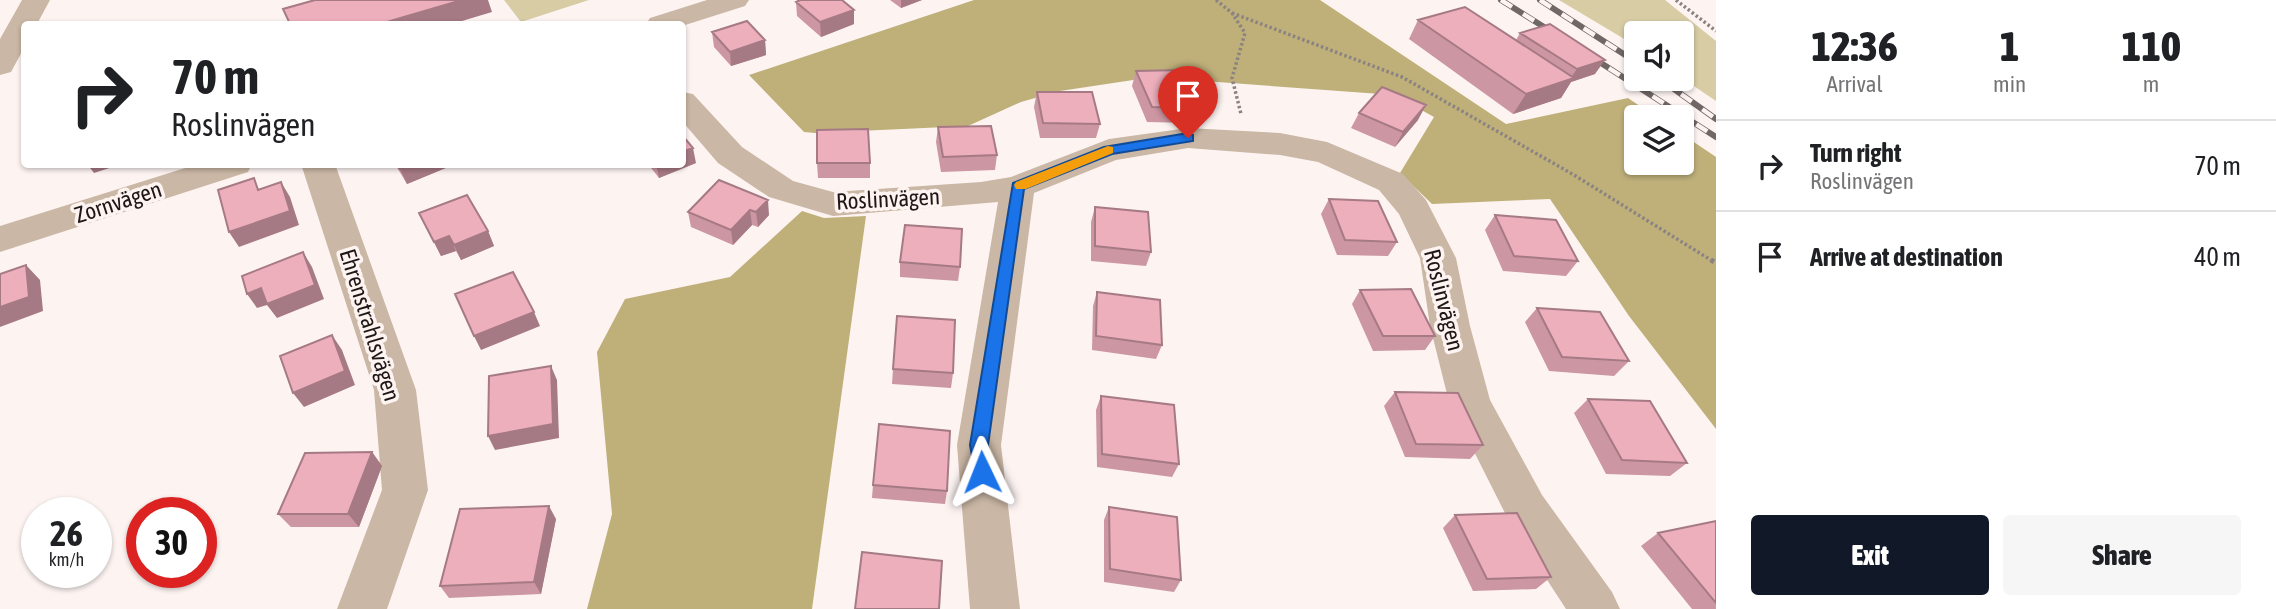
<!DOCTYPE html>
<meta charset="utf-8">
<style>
body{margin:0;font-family:"Asap Condensed",sans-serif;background:#f6f6f6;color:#202124;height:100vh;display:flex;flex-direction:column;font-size:26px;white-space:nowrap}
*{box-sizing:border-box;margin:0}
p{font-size:23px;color:#757577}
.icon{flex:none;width:38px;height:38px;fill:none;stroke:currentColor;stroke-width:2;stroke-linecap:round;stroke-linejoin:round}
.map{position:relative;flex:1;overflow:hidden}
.details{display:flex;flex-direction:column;background:#fff;width:560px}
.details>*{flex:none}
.guide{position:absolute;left:21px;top:21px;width:665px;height:147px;border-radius:7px;box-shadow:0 2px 5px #0004;background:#fff;color:#202124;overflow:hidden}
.buttons{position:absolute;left:1624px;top:21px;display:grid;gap:14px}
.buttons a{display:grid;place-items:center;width:70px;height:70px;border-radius:7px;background:#fff;box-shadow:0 2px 5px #0004;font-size:35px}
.speed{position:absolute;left:21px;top:497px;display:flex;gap:14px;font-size:35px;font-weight:700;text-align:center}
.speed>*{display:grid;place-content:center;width:91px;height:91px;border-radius:50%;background:#fff;box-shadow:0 2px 5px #0004;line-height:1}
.speed small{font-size:18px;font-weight:400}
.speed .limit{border:10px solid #d22;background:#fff;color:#111}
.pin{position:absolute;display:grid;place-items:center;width:60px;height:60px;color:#fff;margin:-72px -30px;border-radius:50% 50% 50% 0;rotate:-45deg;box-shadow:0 0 7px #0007}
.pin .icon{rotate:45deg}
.me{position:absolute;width:77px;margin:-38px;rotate:358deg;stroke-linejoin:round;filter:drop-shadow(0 0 5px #0008)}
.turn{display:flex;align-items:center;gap:24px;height:147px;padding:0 35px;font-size:32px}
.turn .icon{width:91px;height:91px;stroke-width:2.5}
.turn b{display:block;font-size:49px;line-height:60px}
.eta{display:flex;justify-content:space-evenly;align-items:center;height:119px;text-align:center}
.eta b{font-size:42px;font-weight:800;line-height:49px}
.cta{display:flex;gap:14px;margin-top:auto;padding:14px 35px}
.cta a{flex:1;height:80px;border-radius:7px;background:#111827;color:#fff;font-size:28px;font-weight:800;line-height:80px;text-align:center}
.cta a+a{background:#f6f6f6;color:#202124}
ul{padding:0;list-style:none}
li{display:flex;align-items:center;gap:21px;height:91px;padding:0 35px;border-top:2px solid #e0e0e0}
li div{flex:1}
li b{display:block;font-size:26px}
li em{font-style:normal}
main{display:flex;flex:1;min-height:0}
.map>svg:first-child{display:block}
.green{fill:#d7cca4}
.forest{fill:#bfb07a}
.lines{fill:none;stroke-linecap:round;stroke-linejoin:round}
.path-far1{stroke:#8b8381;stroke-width:3.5;stroke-dasharray:2.5 2.5;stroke-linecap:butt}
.path{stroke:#8b8381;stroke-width:5;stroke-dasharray:3.5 3.5;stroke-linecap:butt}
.street{fill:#cab7a5;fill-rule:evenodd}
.rail-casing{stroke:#706866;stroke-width:6}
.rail{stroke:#fdf4f2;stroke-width:4.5;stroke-dasharray:13;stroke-linecap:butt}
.wall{fill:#cc96a2}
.shaded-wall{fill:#a67a84}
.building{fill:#edafbc;stroke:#a67a84;stroke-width:2}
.route{fill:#1a73e8;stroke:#114b97;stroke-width:2}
.slow{fill:#f59e0b}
.labels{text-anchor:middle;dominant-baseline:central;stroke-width:7;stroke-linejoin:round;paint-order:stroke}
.street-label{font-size:23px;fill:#1e1715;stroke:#fdf4f2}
</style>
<main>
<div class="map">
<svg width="1716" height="609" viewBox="0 0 1716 609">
<rect width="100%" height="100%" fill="#fdf4f2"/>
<path class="green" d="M504 0H589L521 22Z
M1559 0H1665L1716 41V101L1682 78V33H1636V46Z"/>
<path class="forest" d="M974 0H1320L1506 124 1628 98 1656 117H1636V163H1682V134L1716 157V429L1629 316 1550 199 1432 204 1400 173 1434 117 1394 95 1190 80 1173 74 1060 91 1021 102 968 126 815 133 804 132 749 75Z
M802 211 824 218 866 216 812 609H587L612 514 597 352 625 299 730 277Z"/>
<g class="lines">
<path class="path-far1" d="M1216 0 1232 13 1245 33 1232 78 1241 114
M1676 0 1716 31
M1232 13 1402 77 1574 175 1714 262"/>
<path class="path" d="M1711 260 1716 263"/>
<path class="street" d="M22 0H50L37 24H24V48L11 72 0 75V39Z
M707 0H749L745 6 682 26 646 24 650 18Z
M682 92 693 94 742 147 793 181 833 192 981 182 1011 177 1109 139 1188 128 1280 133 1327 142 1403 174 1426 200 1456 258 1470 326 1490 400 1542 495 1612 592 1620 609H1566L1510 523 1449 402 1430 326 1420 258 1399 214 1379 190 1318 162 1280 155 1188 148 1116 160 1034 193 1001 445 1020 609H970L957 445 998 202 833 216 769 197 718 163 682 121Z
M198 164H252L248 172 0 252V226Z
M301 164H335L416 390 428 490 387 609H337L382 490 374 390Z"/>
<defs>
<path id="rail" d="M1501 0 1560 37
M1540 0 1636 62
M1587 54 1716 137
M1660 79 1716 119"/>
</defs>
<use href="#rail" class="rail-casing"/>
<use href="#rail" class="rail"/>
</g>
<path class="wall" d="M890 0H922L901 8Z
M796 2 854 24 821 37 797 16Z
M1418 20 1516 40 1520 33 1595 74 1571 82 1561 98 1513 114 1409 39Z
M712 32 765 40 766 55 731 66 714 47Z
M1136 71 1196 108 1191 123 1147 122 1132 86Z
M1037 92 1100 124 1096 138H1040L1034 107Z
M1359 113 1418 120 1395 147 1351 128Z
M938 127 997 155 995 170 941 172 936 142Z
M696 163 659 178 648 164H682Z
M817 163H870V178H818Z
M395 164H452L453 165 407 184Z
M719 180 769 215 758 227 752 225 733 245 691 227 688 212Z
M1329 199 1397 242 1388 256 1337 255 1321 214Z
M1095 207 1151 252 1146 266 1091 261V222Z
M419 213 488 231 494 246 461 260 456 251 441 256Z
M1495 215 1578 261 1566 276 1503 271 1485 230Z
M900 262 960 267 958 281 900 277Z
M1360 290 1435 336 1425 350 1373 351 1352 304Z
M1097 292 1162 345 1156 359 1092 350 1093 306Z
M1537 308 1629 361 1614 376 1549 371 1525 322Z
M893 369 953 373 951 388 892 384Z
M1395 392 1483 445 1470 459 1405 457 1384 406Z
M1101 396 1179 464 1172 477 1097 467 1096 410Z
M1588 399 1687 463 1670 476 1606 474 1574 413Z
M372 452 382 466 359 527H291L278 514Z
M873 485 947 491 945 504 872 498Z
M1109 507 1181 580 1174 592 1104 582V520Z
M1455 515 1551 577 1536 589 1473 591 1443 528Z
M556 519 541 594 449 598 440 586Z
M1716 521V609H1692L1641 546 1658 533Z"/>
<path class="shaded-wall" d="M462 0H488L492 12 452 24H380Z
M901 0H922L901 8Z
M854 10V24L821 37 820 22Z
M765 40 766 55 731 66 730 52Z
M1605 60 1595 74 1571 82 1561 98 1513 114 1526 94 1569 80 1577 69Z
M1426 105 1418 120 1395 147 1403 132Z
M693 148 696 163 659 178 656 164H682V152Z
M87 164H122L94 173Z
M410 164H452L453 165 407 184 400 169Z
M281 182 290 197 299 225 239 247 229 232Z
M768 200 769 215 758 227 756 212Z
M750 210 752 225 733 245 731 230Z
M488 231 494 246 461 260 454 245Z
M449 236 456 251 441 256 434 242Z
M303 252 312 267 324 299 277 318 267 305 257 308 247 294 261 288Z
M26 265 40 280 43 311 0 327V307Z
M534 312 540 326 481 350 474 336Z
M332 335 342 350 355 385 304 407 293 393Z
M551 366 557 380 559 438 495 450 488 436Z
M372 452 382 466 359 527 348 514Z
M549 506 556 519 541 594 534 582Z"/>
<path class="building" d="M315 0H462L380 24H290L283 9Z
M800 0H842L854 10 820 22 796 2Z
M1465 7 1574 78 1526 94 1418 20Z
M747 21 765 40 730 52 712 32Z
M1550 24 1605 60 1577 69 1520 33Z
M1182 70 1196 108 1152 107 1136 71Z
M1382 87 1426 105 1403 132 1359 113Z
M1037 92H1092L1100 124 1043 123Z
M991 126 997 155 943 157 938 127Z
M868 129 870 163H817V130Z
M682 135 693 148 682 152Z
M397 164H410L400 169Z
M254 178 258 190 281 182 290 211 229 232 218 190Z
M719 180 768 200 756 212 750 210 731 230 688 212Z
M467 195 488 231 454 245 449 236 434 242 419 213Z
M1329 199 1378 201 1397 242 1345 240Z
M1095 207 1148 212 1151 252 1095 246Z
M1495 215 1556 220 1578 261 1514 256Z
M905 225 962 229 960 267 900 262Z
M303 252 315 285 267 304 261 288 247 294 242 276Z
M26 265 29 297 0 307V274Z
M513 272 534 312 474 336 455 294Z
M1411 289 1435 336H1383L1360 290Z
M1097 292 1160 300 1162 345 1096 336Z
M1537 308 1600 312 1629 361 1562 357Z
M897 316 955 320 953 373 893 369Z
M332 335 345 371 293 393 280 356Z
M551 366 553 424 488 436 489 376Z
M1395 392 1458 393 1483 445 1416 444Z
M1101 396 1174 405 1179 464 1102 454Z
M1588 399 1650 401 1687 463 1622 460Z
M879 424 950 431 947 491 873 485Z
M372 452 348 514H278L305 453Z
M549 506 534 582 440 586 460 509Z
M1109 507 1177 517 1181 580 1110 569Z
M1517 513 1551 577 1487 579 1455 515Z
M1716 521V603L1658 533Z
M862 552 942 561 939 609H855Z"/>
<path class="route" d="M1188 133 1193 135V141L1112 154 1024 189 988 445 991 472 989 478 982 481 976 478 970 445 1013 183 1104 147Z"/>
<path class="slow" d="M1108 146 1113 147V153L1026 189H1016L1014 185 1016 182Z"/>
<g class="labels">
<g class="street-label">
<text transform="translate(888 199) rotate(-3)">Roslinvägen</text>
<text transform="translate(118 202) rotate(-18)">Zornvägen</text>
<text transform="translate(1444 300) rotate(76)">Roslinvägen</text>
<text transform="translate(370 325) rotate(73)">Ehrenstrahlsvägen</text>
</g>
</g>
</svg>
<div class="buttons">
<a><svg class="icon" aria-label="sound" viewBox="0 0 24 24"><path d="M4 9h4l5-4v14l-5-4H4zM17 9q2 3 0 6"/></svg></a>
<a><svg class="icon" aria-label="layers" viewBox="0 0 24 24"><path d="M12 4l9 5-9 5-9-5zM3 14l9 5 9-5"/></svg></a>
</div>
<div class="speed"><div>26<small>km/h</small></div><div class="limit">30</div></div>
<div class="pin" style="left:1188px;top:138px;background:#d93025"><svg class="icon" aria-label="arrive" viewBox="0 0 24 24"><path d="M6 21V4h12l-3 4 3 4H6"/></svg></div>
<svg class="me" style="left:982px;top:472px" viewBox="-20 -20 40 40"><path d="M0-17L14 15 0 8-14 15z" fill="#1a73e8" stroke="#fff" stroke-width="4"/></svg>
<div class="guide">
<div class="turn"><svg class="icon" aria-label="right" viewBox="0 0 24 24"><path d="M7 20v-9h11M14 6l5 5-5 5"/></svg><div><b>70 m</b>Roslinvägen</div></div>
</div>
</div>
<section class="details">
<div class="eta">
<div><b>12:36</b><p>Arrival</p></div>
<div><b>1</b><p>min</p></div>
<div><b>110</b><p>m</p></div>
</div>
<ul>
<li><svg class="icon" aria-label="right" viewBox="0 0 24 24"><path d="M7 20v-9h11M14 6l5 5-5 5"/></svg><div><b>Turn right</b><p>Roslinvägen</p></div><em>70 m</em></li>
<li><svg class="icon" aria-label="arrive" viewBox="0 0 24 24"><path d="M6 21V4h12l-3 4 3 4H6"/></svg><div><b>Arrive at destination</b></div><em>40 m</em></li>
</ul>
<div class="cta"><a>Exit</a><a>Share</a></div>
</section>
</main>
